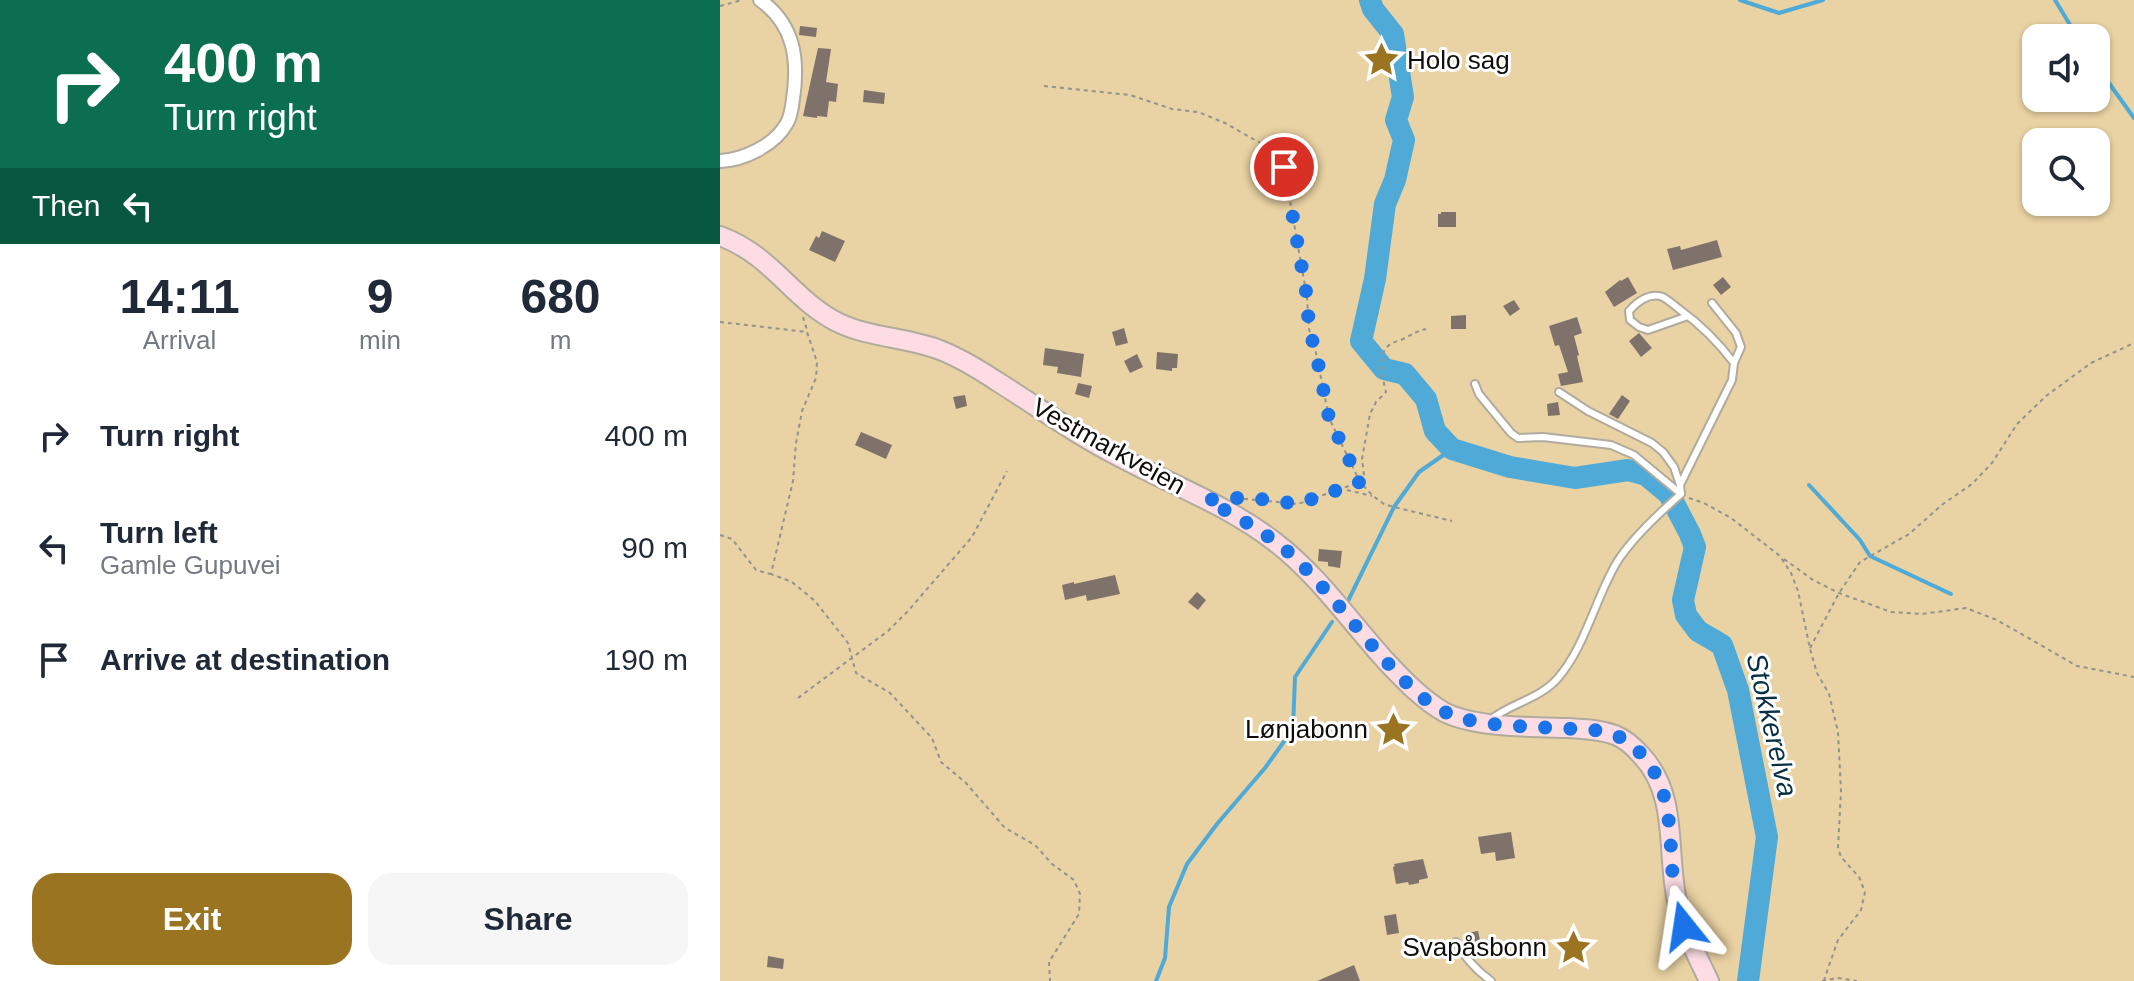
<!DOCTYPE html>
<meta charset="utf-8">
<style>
body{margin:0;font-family:Arial,sans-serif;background:#f6f6f7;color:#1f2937;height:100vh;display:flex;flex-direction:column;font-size:30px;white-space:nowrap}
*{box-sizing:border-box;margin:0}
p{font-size:26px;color:#747a83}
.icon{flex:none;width:44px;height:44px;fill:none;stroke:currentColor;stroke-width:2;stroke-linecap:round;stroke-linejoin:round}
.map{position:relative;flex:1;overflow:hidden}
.details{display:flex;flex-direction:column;background:#fff;width:720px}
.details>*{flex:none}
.banner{background:#0b6e4f;color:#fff;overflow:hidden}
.buttons{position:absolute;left:1302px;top:24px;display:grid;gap:16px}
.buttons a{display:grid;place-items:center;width:88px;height:88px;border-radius:16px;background:#fff;box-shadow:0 2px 6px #0004;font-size:40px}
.pin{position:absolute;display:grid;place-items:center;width:68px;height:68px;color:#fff;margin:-34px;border:4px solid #fff;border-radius:50%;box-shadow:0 2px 8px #0007}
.me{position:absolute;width:88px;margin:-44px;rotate:345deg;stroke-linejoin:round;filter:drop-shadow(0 0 6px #0008)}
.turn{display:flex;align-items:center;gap:28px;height:168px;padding:0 32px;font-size:36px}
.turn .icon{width:104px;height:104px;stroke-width:2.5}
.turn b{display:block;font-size:56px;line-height:68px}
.then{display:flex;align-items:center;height:76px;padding:0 32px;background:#0003;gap:16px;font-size:30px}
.eta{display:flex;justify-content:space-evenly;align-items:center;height:136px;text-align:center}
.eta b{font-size:48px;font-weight:800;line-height:56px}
.action{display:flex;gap:16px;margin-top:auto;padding:16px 32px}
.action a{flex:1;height:92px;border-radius:24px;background:#9a7420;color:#fff;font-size:32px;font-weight:800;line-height:92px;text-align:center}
.action a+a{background:#f6f6f7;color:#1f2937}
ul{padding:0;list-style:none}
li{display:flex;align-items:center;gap:24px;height:112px;padding:0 32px}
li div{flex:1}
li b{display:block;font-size:30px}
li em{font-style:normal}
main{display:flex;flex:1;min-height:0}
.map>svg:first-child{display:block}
.green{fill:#e9d2a3;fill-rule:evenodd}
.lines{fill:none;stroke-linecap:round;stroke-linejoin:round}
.stream{stroke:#4faad7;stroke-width:4}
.river{stroke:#4faad7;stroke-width:22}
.building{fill:#7e726b}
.lane-casing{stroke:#b1ab9e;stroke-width:10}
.street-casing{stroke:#b1ab9e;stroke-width:16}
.secondary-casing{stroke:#b1ab9e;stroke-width:22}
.path{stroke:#95928c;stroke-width:2;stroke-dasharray:4 4;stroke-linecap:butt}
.lane{stroke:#fff;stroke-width:6}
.street{stroke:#fff;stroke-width:12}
.secondary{stroke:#fddde3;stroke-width:18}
.route{stroke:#1a73e8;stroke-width:14;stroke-dasharray:0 25.2}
.labels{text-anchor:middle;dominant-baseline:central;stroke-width:6;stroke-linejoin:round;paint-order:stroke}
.poi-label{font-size:26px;fill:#100e0a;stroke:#fff;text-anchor:end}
.street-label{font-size:26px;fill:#100e0a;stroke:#fff}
.water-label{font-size:28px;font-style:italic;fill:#052f42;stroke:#fff}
</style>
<main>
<section class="details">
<div class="banner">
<div class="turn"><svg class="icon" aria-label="right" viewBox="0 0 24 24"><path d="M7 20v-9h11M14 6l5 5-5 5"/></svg><div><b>400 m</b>Turn right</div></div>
<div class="then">Then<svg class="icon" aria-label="left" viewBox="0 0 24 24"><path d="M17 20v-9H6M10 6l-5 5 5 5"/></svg></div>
</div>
<div class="eta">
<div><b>14:11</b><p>Arrival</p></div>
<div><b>9</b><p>min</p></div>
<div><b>680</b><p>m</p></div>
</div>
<ul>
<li><svg class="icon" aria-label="right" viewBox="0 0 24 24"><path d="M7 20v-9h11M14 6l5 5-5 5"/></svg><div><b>Turn right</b></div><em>400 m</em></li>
<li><svg class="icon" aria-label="left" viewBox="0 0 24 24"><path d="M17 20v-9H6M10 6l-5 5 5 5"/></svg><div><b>Turn left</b><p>Gamle Gupuvei</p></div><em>90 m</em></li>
<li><svg class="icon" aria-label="arrive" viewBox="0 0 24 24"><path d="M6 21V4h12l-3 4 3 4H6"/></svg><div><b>Arrive at destination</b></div><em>190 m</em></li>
</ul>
<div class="action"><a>Exit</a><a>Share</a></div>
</section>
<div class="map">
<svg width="1414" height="981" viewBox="0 0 1414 981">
<rect width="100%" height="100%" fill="#fefaf2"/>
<path class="green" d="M0 0H1414V981H0ZM1316 38H1376V98H1316ZM1316 142H1376V202H1316Z"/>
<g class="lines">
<path class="stream" d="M1020 0 1059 13 1103 0
M1335 0 1358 38
M1376 65 1414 118
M1089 485 1140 540 1150 556 1231 594
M628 601 674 507 699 472 732 449
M436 981 445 958 449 907 467 864 497 824 545 768 573 729 575 677 612 622"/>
<path class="river" d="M650 0 653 9 673 34 683 97 676 120 684 140 675 180 665 204 655 279 641 341 664 369 685 374 706 399 715 431 732 449 790 467 855 478 908 470 926 475 949 494 970 534 975 547 963 600 966 615 978 631 1002 645 1018 690 1047 837 1028 981"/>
</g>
<path class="building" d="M80 26 97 28 96 37 79 35Z
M98 48 111 49 106 82 118 84 116 102 109 101 107 117 97 116V118L83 116Z
M144 90 165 93 164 104 143 102Z
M721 212H736V227H718V214H721Z
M102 231 125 241 115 262 89 250 96 236 99 238Z
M997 240 1002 257 953 270 947 249 960 246 961 250Z
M908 277 917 293 894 307 885 292 900 280 901 281Z
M1003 277 1011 287 1001 295 993 285Z
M794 300 800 309 790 316 783 306Z
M746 315V329H731V316Z
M857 317 862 333 854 336 859 355 857 356 863 382 841 386 838 374 848 372 839 345 835 346 829 326Z
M404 328 408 343 396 346 392 332Z
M919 333 932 348 921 357 909 341Z
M325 348 364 354 361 377 337 373 338 367 323 365Z
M437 352 458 354 457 368H452V371L436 369Z
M417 354 423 367 410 373 404 361Z
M358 383 372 386 369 398 355 394Z
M245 395 247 406 236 409 233 397Z
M902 395 910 401 898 419 889 414Z
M838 402 840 415 828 416 827 404Z
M141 432 172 445 166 459 135 445Z
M599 549 622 551 620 568 608 566V562L598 561Z
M395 575 400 594 367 601 366 595 345 600 342 585 354 582V584Z
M477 592 486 600 478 610 468 602Z
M791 832 795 858 776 861 775 852 761 854 758 837Z
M703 859 708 878 699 880V883L689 885 688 882 676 884 673 867 675 866 674 864Z
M676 914 679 933 667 935 664 916Z
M758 931 761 945 750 948 747 933Z
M48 956 64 959 63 969 47 967Z
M634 965 640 981H597Z"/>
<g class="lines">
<defs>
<path id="lane" d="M968 316 928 330 919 327 910 320 909 311C917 302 930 292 943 297 948 300 954 305 959 309 980 324 998 342 1014 363
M755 384 759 394 791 433 798 438 823 437 891 445 914 455 961 494
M839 392 868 411 932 443 943 452 954 467 960 485
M770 720C791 703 820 699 838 678 866 645 875 599 897 562 913 537 938 514 961 494L960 485 1012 380 1014 363 1021 347 1016 333 992 303
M736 942C745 958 756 970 771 981"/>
<path id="street" d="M0 161C24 160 55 145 67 123 71 116 72 107 73 99 79 59 74 24 40 0"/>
<path id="secondary" d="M0 236C52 255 72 299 117 322 149 338 187 337 220 350 240 358 260 370 278 382 310 402 341 424 374 443 433 478 501 500 555 542 597 574 629 620 664 659 682 678 701 699 724 712 755 728 814 727 849 728 864 729 880 729 895 735 905 739 914 747 921 755 959 795 946 851 957 901 962 929 977 955 989 981"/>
</defs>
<use href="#lane" class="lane-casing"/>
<use href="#street" class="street-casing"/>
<use href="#secondary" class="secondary-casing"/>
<path class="path" d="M0 6 22 0
M324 86 410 95 452 109 478 112 505 123 542 144 552 152 564 167 587 297 589 329 596 353 609 418 640 482 653 496 664 504 674 507 732 521
M83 317 87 330
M0 322 87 332 97 362 96 378 82 411 76 443 73 481 51 574 72 582 95 601 128 643 136 673 170 693 212 738 221 762 246 783 285 828 315 845 332 864 354 880 360 894 359 914 329 962 330 981
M627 490 652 496
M516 498 578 504 640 482 644 475 642 459 650 414 656 402 666 392C663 380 657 355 668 346 672 342 676 342 681 340 690 336 696 331 706 329
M969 498 984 503 1011 518 1060 556 1071 573 1078 591 1090 649 1097 673 1109 694 1118 732 1121 791 1118 848 1121 857 1139 877 1145 892 1141 910 1118 940 1104 980
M0 535 12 539 36 570 50 574
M1064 559 1093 580 1119 593 1171 612 1202 614 1246 608 1277 620 1357 666 1414 677
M1090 648 1119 593 1140 562 1189 534 1223 504 1252 484 1272 463 1297 424 1326 396 1371 363 1414 343
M78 698 168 631 188 611 252 537 287 471
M1102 981 1118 978 1137 981"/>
<use href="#lane" class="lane"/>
<use href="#street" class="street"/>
<use href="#secondary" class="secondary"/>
</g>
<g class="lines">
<path class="route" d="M564 167 587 297 589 329 596 353 609 418 640 482 578 504 532 498H507L487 500C518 518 552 535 578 561 608 591 634 625 662 657 681 677 701 701 727 713 760 728 816 726 853 729 867 729 882 730 895 735 906 739 916 748 924 757 953 792 949 836 953 879 955 895 959 911 964 926"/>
</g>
<defs>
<symbol id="sight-bare" viewBox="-9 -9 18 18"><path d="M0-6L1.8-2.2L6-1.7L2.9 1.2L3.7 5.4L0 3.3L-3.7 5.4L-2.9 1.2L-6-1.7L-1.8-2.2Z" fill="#9a7420" stroke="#fff" stroke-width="2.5" paint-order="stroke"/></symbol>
</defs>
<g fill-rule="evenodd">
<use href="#sight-bare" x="636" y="34" width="51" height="51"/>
<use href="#sight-bare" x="648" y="704" width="51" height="51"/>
<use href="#sight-bare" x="828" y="922" width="51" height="51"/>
</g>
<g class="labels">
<g class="poi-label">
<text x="687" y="60" text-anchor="start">Holo sag</text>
<text x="648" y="729">Lønjabonn</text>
<text x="827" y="947">Svapåsbonn</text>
</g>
<g class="street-label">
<text transform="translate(389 446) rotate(29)">Vestmarkveien</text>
</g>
<g class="water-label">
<text transform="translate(1052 725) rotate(77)">Stokkerelva</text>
</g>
</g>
</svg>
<div class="buttons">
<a><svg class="icon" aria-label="sound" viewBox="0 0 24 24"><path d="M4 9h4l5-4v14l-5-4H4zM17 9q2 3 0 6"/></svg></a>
<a><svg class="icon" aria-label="search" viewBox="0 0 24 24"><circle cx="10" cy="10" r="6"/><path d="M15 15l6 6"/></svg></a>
</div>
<div class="pin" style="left:564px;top:167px;background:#d93025"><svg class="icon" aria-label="arrive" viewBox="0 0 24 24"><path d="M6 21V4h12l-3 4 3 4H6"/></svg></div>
<svg class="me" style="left:964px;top:926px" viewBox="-20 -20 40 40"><path d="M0-17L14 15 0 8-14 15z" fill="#1a73e8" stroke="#fff" stroke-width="4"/></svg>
</div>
</main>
